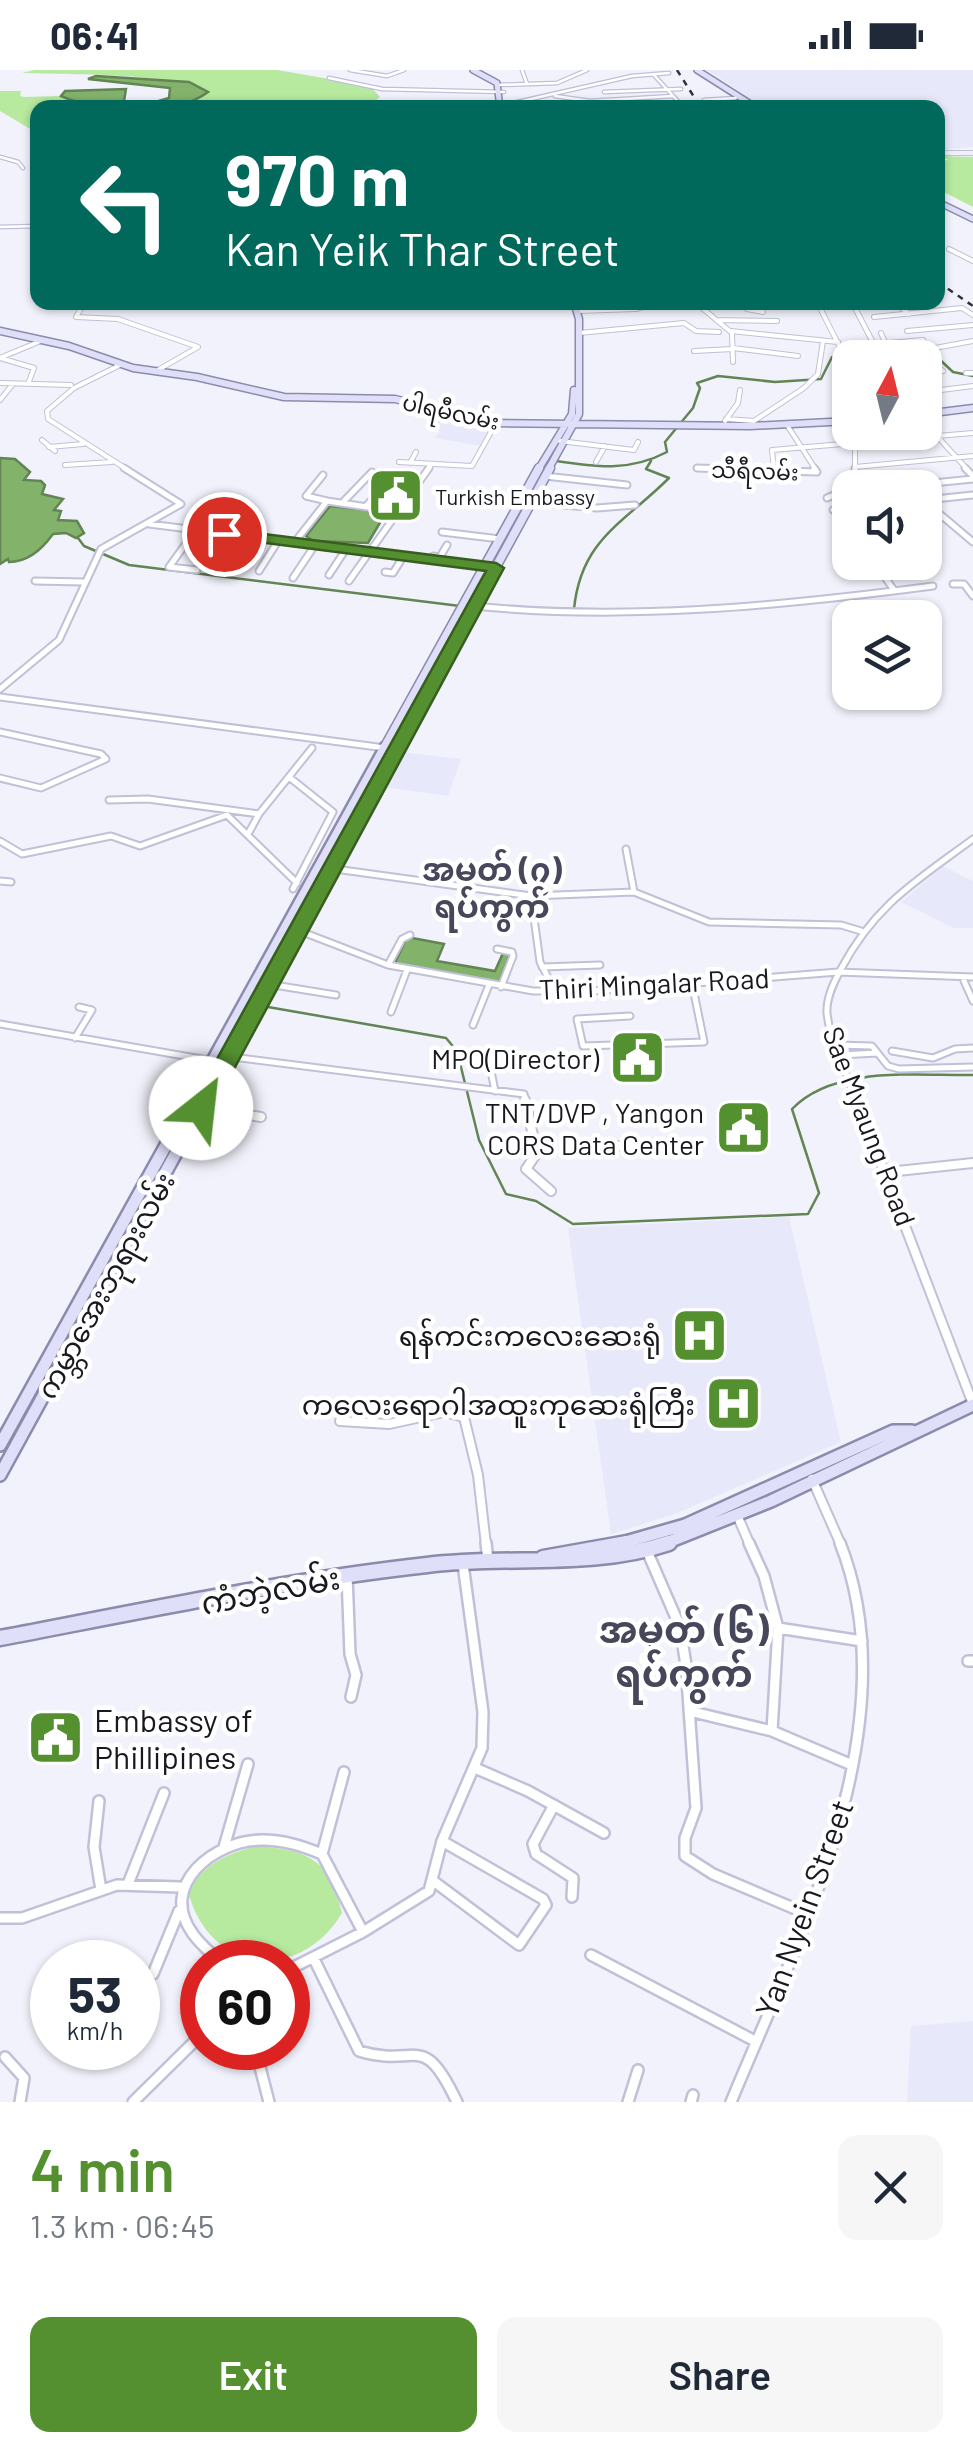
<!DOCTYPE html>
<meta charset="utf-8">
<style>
body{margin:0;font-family:Barlow,"Noto Sans Myanmar",sans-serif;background:#f6f6f7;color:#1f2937;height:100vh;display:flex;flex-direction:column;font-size:38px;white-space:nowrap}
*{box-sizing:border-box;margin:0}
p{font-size:32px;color:#747a83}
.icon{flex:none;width:55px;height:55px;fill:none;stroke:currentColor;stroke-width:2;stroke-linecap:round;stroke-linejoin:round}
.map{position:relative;height:2032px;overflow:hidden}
.side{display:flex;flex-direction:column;background:#fff;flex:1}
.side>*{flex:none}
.guide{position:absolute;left:30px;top:30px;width:915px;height:210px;border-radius:20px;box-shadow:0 2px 8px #0004;background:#00695c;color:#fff;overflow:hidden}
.needle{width:65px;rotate:7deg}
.tools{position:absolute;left:832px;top:270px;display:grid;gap:20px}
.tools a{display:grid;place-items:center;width:110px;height:110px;border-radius:20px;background:#fff;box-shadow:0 2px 8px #0004;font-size:50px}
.speed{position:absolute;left:30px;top:1870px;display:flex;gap:20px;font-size:50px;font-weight:700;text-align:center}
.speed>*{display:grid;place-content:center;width:130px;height:130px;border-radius:50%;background:#fff;box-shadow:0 2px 8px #0004;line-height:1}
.speed small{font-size:25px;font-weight:400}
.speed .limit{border:15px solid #d22;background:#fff;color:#111}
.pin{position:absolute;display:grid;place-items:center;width:85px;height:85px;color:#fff;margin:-42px;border:5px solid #fff;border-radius:50%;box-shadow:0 2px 10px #0007}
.me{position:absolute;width:110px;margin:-55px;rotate:29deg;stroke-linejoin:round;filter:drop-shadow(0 0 8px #0008)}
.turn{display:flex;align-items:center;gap:35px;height:210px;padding:0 30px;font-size:45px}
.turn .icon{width:130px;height:130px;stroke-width:2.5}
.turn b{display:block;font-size:70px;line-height:85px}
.round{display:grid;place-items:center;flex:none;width:105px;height:105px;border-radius:20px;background:#f6f6f7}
.head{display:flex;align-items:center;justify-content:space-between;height:170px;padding:0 30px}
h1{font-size:60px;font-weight:600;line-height:75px;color:#54902f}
.cta{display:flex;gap:20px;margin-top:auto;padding:20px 30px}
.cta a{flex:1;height:115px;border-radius:20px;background:#54902f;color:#fff;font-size:40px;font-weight:600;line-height:115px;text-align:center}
.cta a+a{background:#f6f6f7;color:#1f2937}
.status{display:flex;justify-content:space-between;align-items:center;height:70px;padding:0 50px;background:#fff;direction:ltr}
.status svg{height:28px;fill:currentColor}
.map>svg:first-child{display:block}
.built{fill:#e8e8fb}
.green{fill:#b7e99f}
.water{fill:#83b36b;stroke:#638454;stroke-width:2.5}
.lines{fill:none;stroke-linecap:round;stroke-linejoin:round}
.stream{stroke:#638454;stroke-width:2.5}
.street-far4-casing{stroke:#c0c0d8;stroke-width:5}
.street-far3-casing{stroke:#c0c0d8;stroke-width:6}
.street-far2-casing{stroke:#c0c0d8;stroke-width:9}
.street-far1-casing{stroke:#c0c0d8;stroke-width:12}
.street-casing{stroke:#c0c0d8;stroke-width:14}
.secondary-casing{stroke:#c0c0d8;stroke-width:6}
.primary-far5-casing{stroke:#8b8bac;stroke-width:8}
.primary-far4-casing{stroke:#8b8bac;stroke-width:9}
.primary-far3-casing{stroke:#8b8bac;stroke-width:11}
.primary-far2-casing{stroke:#8b8bac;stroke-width:14}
.primary-far1-casing{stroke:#8b8bac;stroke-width:16}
.primary-casing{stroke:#8b8bac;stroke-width:19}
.street-far4{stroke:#fff;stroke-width:2.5}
.street-far3{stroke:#fff;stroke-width:4}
.street-far2{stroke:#fff;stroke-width:5}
.street-far1{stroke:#fff;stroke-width:8}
.street{stroke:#fff;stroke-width:9}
.secondary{stroke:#efeffd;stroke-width:4}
.primary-far5{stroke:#dfdffa;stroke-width:5}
.primary-far4{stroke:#dfdffa;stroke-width:6}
.primary-far3{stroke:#dfdffa;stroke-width:8}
.primary-far2{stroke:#dfdffa;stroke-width:9}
.primary-far1{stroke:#dfdffa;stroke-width:11}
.primary{stroke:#dfdffa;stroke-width:14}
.rail{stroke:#31313a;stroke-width:2.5;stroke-dasharray:6 6;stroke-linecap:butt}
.route{fill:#54902f;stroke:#375e1f;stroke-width:2.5}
.labels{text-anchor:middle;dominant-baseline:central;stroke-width:9;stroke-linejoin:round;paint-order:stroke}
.far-street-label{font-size:22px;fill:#181820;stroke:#fff}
.far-poi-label{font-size:22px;fill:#181820;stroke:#fff;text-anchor:start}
.street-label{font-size:28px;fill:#181820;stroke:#fff}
.poi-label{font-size:28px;fill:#181820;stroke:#fff;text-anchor:end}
.quarter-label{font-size:32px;font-weight:bold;fill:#47475b;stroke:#fff}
.near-street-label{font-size:32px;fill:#181820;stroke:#fff}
.near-poi-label{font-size:32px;fill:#181820;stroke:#fff;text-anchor:start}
.near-quarter-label{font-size:38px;font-weight:bold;fill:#47475b;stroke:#fff}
</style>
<div class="status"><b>06:41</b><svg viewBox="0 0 49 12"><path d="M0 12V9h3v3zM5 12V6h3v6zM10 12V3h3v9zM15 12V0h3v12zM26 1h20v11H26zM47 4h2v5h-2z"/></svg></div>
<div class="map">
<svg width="973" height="2032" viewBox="0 0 973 2032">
<rect width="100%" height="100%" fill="#f2f2fc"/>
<path class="built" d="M707 0H973V77L938 80V38L764 37Z
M443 344 478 355 493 357 481 376 435 368 440 361 432 360Z
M401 682 461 689 448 726 383 717Z
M943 796 973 811V858H954L901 832Z
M789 1147 841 1372 675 1444 611 1464 568 1158Z
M973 1951V2032H907L911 1956Z"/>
<path class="green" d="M35 0H277L370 16 380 27 367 37H182L207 22C169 2 70 5 22 3Z
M0 21H21L20 26 25 27 61 26 87 37 38 38 37 63 0 41Z
M938 86 973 87V137L938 119V98L945 95 938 91 949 90Z
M256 1776C308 1780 330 1789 342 1843 301 1912 212 1905 189 1825 198 1795 228 1784 256 1776Z"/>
<path class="water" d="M96 6 189 12 208 22C175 47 98 43 61 26L65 21 126 19 124 31 145 35 169 28 170 18 88 9Z
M0 388 15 389 30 402 24 410 41 411 45 415 42 424 63 429 54 440 61 441 58 450 77 451 84 463 76 468 66 463 53 464C43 478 28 492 9 492L8 489 0 494Z
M330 436 367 440 381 451 368 473 313 471 306 466Z
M407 867 444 874 437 891 495 901 503 883 510 884 499 913 394 895Z"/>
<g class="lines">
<path class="stream" d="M916 288H938L953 302 973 306
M556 391C596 397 629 402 667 382L665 372 693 338 700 318 697 313 718 306 775 312 821 309 832 287 844 288
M78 468 84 476 129 495 460 536
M478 539 545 543
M574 539C581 469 624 453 669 408L646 399 651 391
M268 937 446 968 457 981 479 1070 506 1124 536 1131 573 1154 808 1144 819 1123 792 1039C834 995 917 1006 973 1005"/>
<defs>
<path id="street-far4" d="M350 0 387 6 404 0
M522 0 527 14
M654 5 684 38
M329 8 382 19 504 22
M497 15 557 13 587 0
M604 22 681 19
M555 26 590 31 673 26
M704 30 736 28
M500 36 632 6 669 3
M637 38 681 34
M0 87 18 92 23 98
M0 157 38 156"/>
<path id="street-far3" d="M949 179 973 191
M687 232 701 237 732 263 733 292
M739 232 778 236
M817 232 850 297
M894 232 909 244
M746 233 747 239 763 242
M83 235 76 247 118 249 198 277 158 300
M854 236 881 288
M577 241 636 239 660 232
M874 247 962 238 973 245
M716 250 777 251
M731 261 838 272
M907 261 973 255
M579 263 684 253 696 261 719 262
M889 273 923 270
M733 278 798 286
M694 281 733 279
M919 281 973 271
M879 283 889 281 881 263
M845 286 881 287
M0 288 34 298 28 314
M0 288 43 270
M929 289 943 301
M122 294 74 318 47 341 48 349 128 400
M925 303 943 301
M966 303H973
M0 313 71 315
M925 322 973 316
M0 330 13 314
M726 349 754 351 804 318 818 304 823 271
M725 351 738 333 740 320
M925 353 968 400
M787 355 816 400
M432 357 443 341
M855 362V400
M42 370 55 381
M560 371 634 380 638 372
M49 377 83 374
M399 392 472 396 496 353
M596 392 605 376
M410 393 416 382
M65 395 112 392
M855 397 973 386
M697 398 761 400
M427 400 431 395
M774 400 772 380 973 363"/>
<path id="street-far2" d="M697 398 817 402 814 398
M855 398V406L866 418
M965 398 973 406
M545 406 627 415
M883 418 973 409
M827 428 850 418
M925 430 973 425
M327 431 395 441
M344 431 372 402
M531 432 597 438 635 435
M367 435 380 421
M925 439 941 445 973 472
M833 440 848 450 844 454 850 462
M149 454 496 498
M195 461 169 497 197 500
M442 462 500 469
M294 473 327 431 306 426 323 405
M431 490 433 486 440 487 447 475
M874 492 894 520
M259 501 278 471
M385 502 393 503 403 487
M329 505 346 479
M293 508 315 475
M35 511 83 512
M349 511 429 398
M953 514H964L973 526
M465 535C619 552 780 536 933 516
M0 619 59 570 101 479 181 434 124 398
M0 627 385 678
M0 662 101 684 106 689 41 718 0 708
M289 707 333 742 293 819
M109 730 148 729 259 744 312 678
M248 764 259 744
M0 771 22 784 111 766 140 776 227 745 297 813
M626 779 634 822 709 852 841 855 861 861
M328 798 531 826 634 822
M0 811 11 812
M531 826 540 892 555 921
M287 856 388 895 533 921H593L838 902 973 907
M497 879 512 882 513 886 501 917
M388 895 402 869 410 865
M542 897 600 895
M964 911 973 931
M268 914 336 925
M391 942 407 900
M630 946 577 949 583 976 704 972 692 913
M0 954 225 993
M473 955 489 915
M75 968 92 940 79 937
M837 975 872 976 888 996 899 999 973 997
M892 981 933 988 955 979 973 978
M217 985 524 1024 526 1032
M841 985 877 983
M490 996 495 1021
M858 1032C847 1005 830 973 827 943 826 928 834 912 841 899 875 835 916 811 973 769"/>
<path id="street-far1" d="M525 1030 537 1083 526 1099 551 1121
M857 1030 973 1334
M203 1038 261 1047
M603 1077 664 1073
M888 1102 973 1093
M340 1351 389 1354 444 1342 464 1347 478 1405 486 1475
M812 1409 841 1475
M737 1445 750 1475"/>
<path id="street" d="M486 1473 488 1490
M749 1473 764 1506 778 1558 772 1661 852 1695
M647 1481 680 1557 686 1595 696 1738 685 1768V1786L713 1804 805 1843
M347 1505 350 1584 356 1605 351 1627
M778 1558 862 1571
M968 1591H973
M689 1641 772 1661
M475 1698 528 1721 604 1763
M99 1731 94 1777 101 1820
M554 1735 533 1774 536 1784 573 1808 572 1827
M224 1777 248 1694
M322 1784 344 1702
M432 1810 519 1875 546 1835 543 1829 442 1771
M128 1814 164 1723
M0 1848H22L117 1815 180 1817
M591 1885 755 1971
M314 1889 359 1981C418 1999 422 1958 457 2032
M220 1892C211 1883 200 1874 193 1864 157 1815 215 1770 262 1770 284 1770 302 1776 322 1784L363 1862
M288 1900 363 1862 429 1821 442 1771 482 1678 483 1642 463 1494
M153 1904 179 1841
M255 1978 269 2032
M5 1987 24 2008 20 2032
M133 2032 202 1964
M628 2032 638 2000
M691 2032 693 2025
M731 2032C799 1867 911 1652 840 1473"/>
<path id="secondary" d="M938 83H973"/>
<path id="primary-far5" d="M473 0 497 13 500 38
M697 0 757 38
M938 132 973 149"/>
<path id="primary-far4" d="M0 261 69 276 133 298 197 307 284 327 395 329 493 353 750 356 850 351
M925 344 973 338
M538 400 572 344 574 320
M548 400 579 344V249L574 232"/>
<path id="primary-far3" d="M383 680 539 398
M396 680 550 398"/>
<path id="primary-far2" d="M189 1032 385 677
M204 1032 397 677"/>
<path id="primary-far1" d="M0 1375 191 1030
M0 1405 205 1030
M615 1475 685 1455 893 1361H912
M661 1475 771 1431 973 1335"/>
<path id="primary" d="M543 1488 627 1473
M0 1568C142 1541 283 1511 427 1495 508 1485 591 1499 669 1473"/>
</defs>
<use href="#street-far4" class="street-far4-casing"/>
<use href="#street-far3" class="street-far3-casing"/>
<use href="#street-far2" class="street-far2-casing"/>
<use href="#street-far1" class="street-far1-casing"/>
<use href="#street" class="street-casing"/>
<use href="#secondary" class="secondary-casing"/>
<use href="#primary-far5" class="primary-far5-casing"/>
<use href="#primary-far4" class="primary-far4-casing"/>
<use href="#primary-far3" class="primary-far3-casing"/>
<use href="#primary-far2" class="primary-far2-casing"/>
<use href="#primary-far1" class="primary-far1-casing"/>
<use href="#primary" class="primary-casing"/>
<use href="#street-far4" class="street-far4"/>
<use href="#street-far3" class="street-far3"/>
<use href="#street-far2" class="street-far2"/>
<use href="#street-far1" class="street-far1"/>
<use href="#street" class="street"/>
<use href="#secondary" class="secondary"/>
<use href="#primary-far5" class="primary-far5"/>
<use href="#primary-far4" class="primary-far4"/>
<use href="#primary-far3" class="primary-far3"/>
<use href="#primary-far2" class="primary-far2"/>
<use href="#primary-far1" class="primary-far1"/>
<use href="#primary" class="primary"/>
<path class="rail" d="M677 0 701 38
M938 212 973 236"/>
</g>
<path class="route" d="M224 459 496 493 504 498 213 1038 201 1046 190 1038 486 501 218 467 216 464Z"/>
<defs>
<symbol id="civic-square" viewBox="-11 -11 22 22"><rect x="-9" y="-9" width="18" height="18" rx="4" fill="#54902f" stroke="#fff"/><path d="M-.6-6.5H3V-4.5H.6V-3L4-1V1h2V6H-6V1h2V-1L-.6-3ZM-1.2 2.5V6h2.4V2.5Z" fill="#fff"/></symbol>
<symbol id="hospital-square" viewBox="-11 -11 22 22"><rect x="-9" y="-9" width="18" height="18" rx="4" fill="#54902f" stroke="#fff"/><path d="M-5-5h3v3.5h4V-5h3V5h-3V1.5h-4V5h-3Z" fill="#fff"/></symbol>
</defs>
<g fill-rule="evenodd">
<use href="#civic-square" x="364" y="394" width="63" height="63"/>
<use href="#civic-square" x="606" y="956" width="63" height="63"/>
<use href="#civic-square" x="712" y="1026" width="63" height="63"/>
<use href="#hospital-square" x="668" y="1234" width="63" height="63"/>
<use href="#hospital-square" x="702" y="1302" width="63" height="63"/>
<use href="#civic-square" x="24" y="1636" width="63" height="63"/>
</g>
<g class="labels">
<g class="far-street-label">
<text transform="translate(451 341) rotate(12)">ပါရမီလမ်း</text>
<text transform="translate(755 400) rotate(2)">သီရီလမ်း</text>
</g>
<g class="far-poi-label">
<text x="435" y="426">Turkish Embassy</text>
</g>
<g class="street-label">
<text transform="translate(654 913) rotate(-3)">Thiri Mingalar Road</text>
<text transform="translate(870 1056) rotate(69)">Sae Myaung Road</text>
<text transform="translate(105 1215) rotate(-61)">ကမ္ဘာအေးဘုရားလမ်း</text>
</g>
<g class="poi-label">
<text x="599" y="988">MPO(Director)</text>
<text x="704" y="1042">TNT/DVP , Yangon<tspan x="704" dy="32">CORS Data Center</tspan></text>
<text x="661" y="1265">ရန်ကင်းကလေးဆေးရုံ</text>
<text x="695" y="1334">ကလေးရောဂါအထူးကုဆေးရုံကြီး</text>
</g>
<g class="quarter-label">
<text x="492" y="798">အမှတ် (၇)<tspan x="492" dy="37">ရပ်ကွက်</tspan></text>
</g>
<g class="near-street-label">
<text transform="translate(270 1519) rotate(-11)">ကံဘဲ့လမ်း</text>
<text transform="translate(803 1838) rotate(-70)">Yan Nyein Street</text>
</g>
<g class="near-poi-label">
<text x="94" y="1649">Embassy of<tspan x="94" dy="37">Phillipines</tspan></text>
</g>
<g class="near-quarter-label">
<text x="684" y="1558">အမှတ် (၆)<tspan x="684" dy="44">ရပ်ကွက်</tspan></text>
</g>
</g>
</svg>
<div class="tools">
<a><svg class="needle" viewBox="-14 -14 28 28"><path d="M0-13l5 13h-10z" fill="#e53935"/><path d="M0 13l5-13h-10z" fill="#747a83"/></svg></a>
<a><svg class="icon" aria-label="sound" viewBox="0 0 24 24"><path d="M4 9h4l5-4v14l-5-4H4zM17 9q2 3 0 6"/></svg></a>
<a><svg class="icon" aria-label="layers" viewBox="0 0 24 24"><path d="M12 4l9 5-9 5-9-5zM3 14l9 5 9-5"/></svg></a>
</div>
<div class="speed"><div>53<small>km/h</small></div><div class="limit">60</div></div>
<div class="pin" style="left:224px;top:464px;background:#d93025"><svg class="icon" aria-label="arrive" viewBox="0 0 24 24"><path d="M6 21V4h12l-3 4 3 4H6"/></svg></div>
<svg class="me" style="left:201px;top:1038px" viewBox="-20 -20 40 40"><circle r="19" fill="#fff"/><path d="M0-13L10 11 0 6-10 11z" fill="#54902f"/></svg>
<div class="guide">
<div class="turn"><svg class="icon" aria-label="left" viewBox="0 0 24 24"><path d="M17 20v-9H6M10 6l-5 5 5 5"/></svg><div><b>970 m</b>Kan Yeik Thar Street</div></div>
</div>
</div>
<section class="side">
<div class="head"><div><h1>4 min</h1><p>1.3 km · 06:45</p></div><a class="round"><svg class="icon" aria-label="close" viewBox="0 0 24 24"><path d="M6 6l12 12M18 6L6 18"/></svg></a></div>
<div class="cta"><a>Exit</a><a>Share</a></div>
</section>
